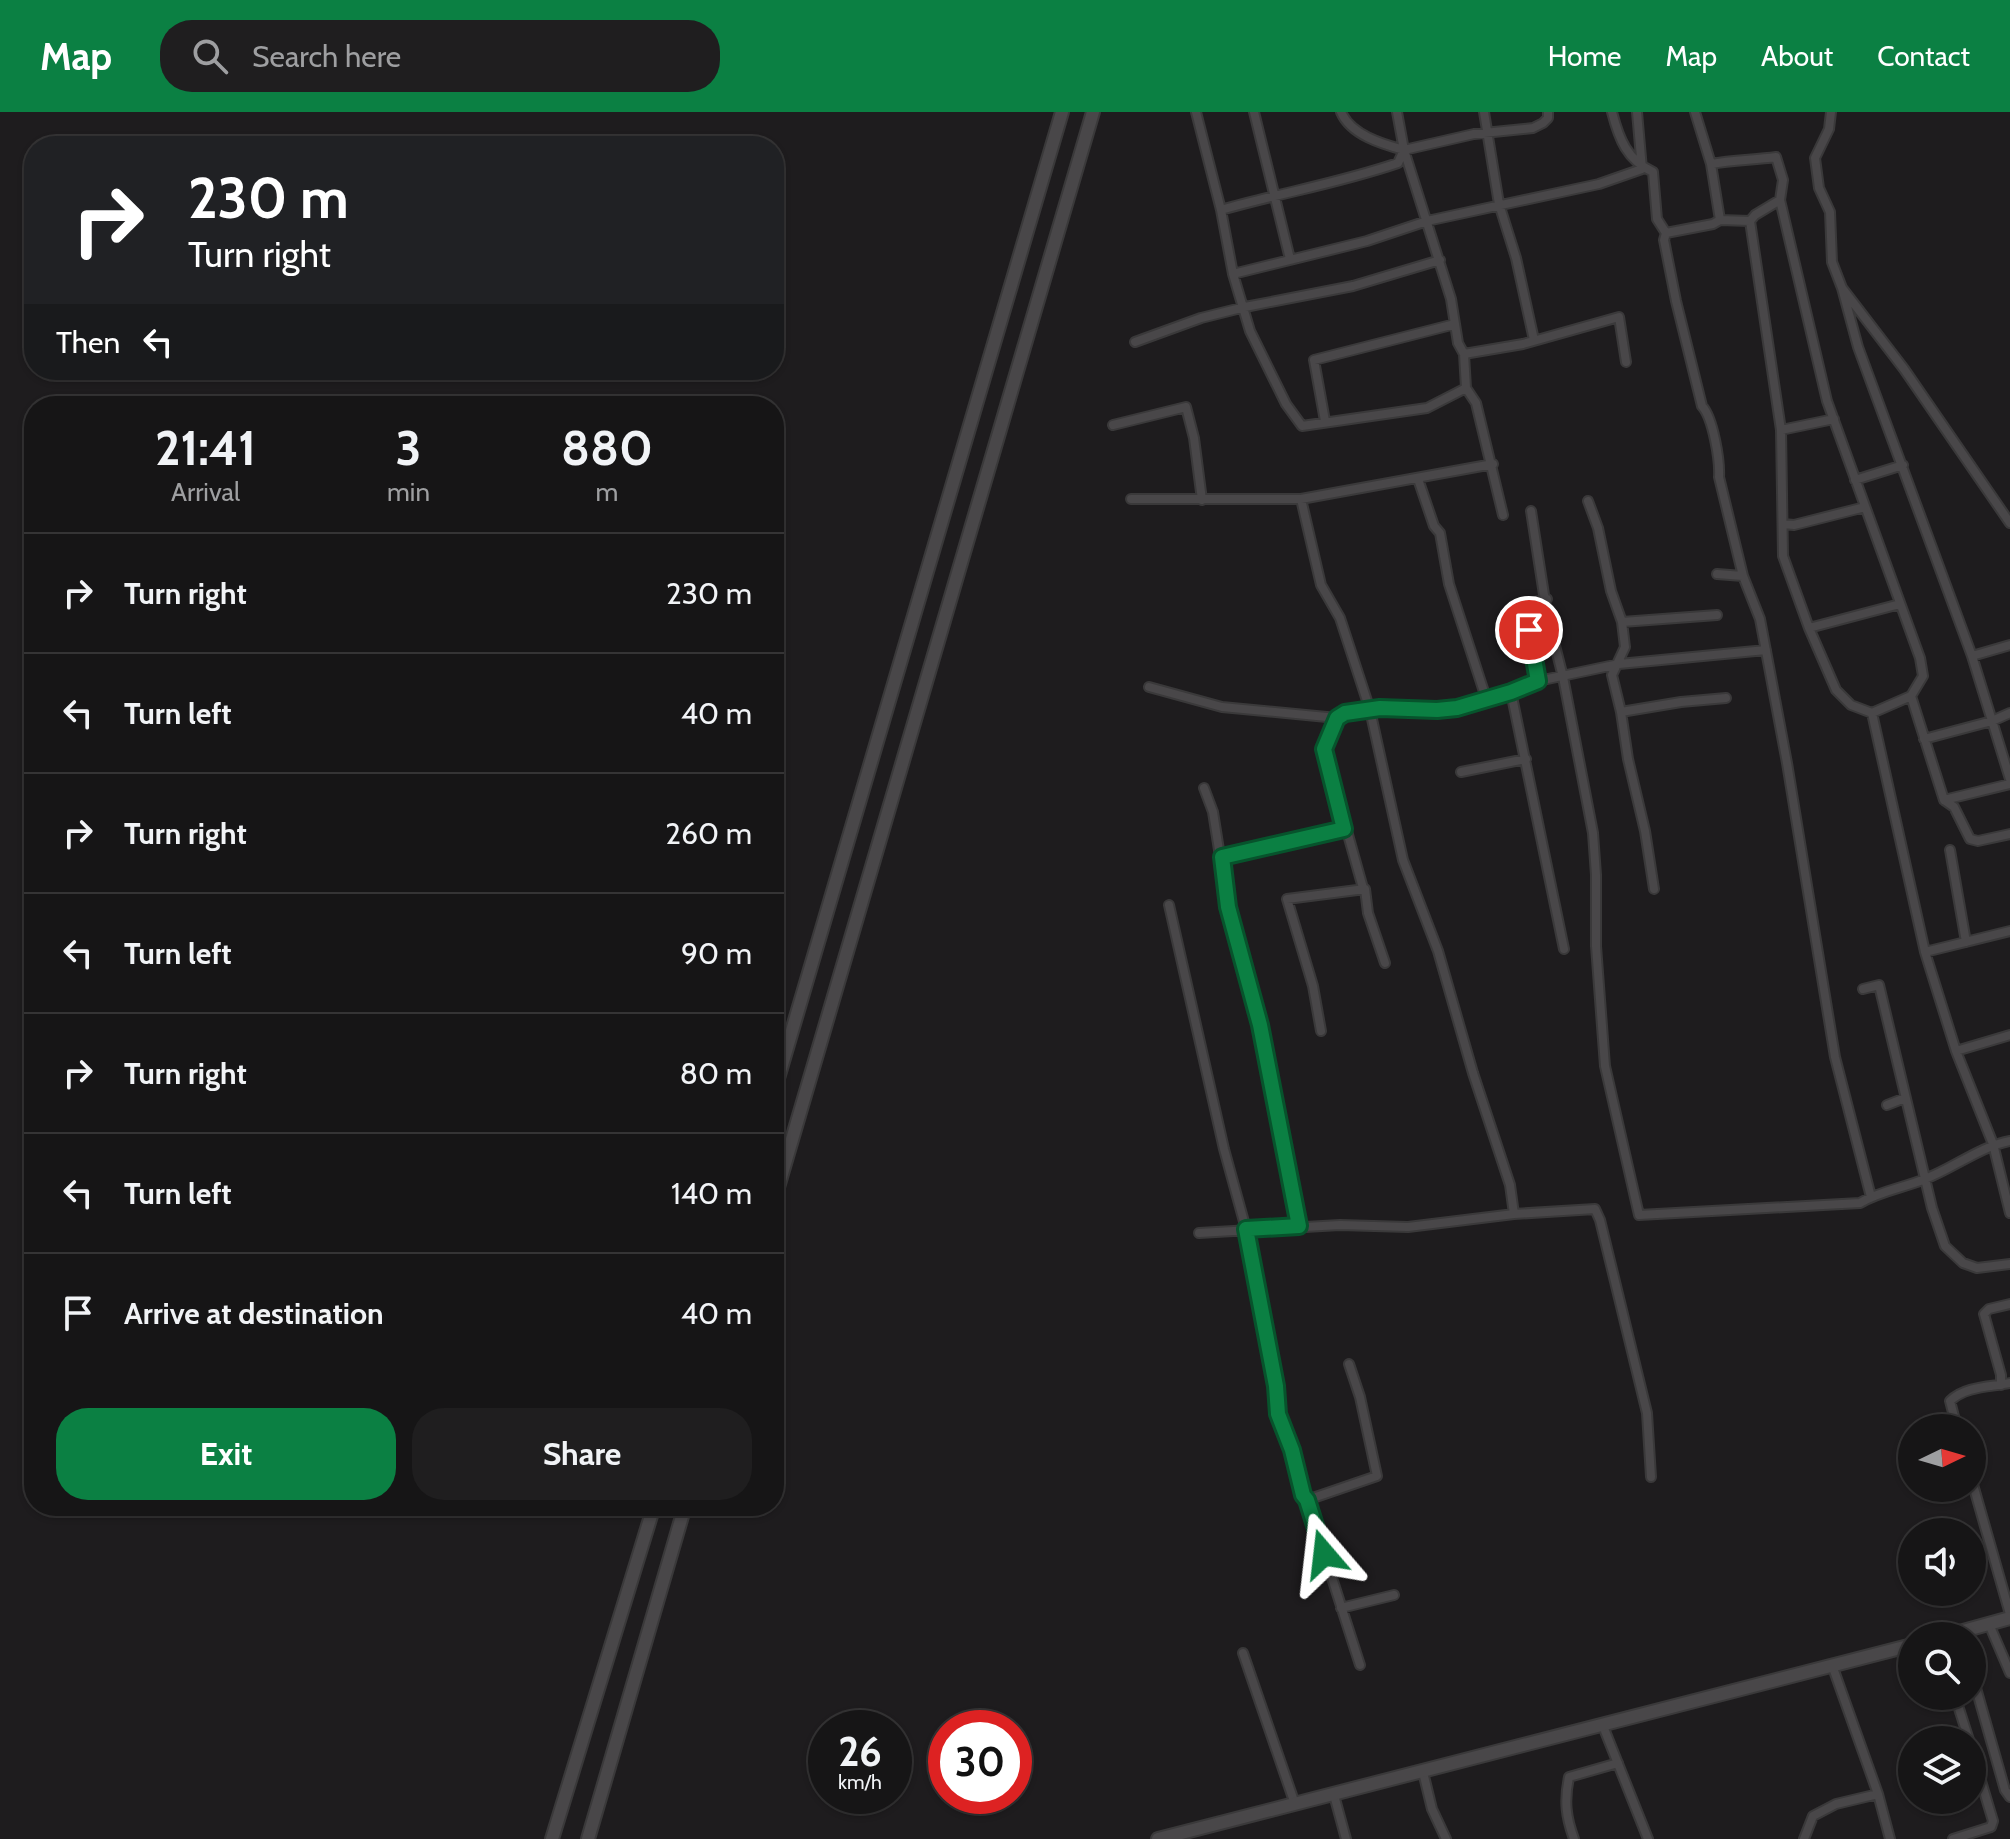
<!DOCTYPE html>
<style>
body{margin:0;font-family:Cabin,sans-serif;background:#1f1e1f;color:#f1f3f6;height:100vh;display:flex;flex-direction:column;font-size:30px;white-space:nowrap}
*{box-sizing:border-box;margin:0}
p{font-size:26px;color:#9e9fa1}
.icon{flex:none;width:44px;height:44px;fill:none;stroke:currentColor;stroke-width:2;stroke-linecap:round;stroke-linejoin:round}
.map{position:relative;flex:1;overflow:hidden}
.details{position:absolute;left:24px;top:284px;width:760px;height:1120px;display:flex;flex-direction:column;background:#161516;border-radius:32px;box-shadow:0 2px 6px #0004,0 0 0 2px #353435}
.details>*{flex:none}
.top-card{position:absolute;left:24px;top:24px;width:760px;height:244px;border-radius:32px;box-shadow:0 2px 6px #0004,0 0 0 2px #353435;background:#202124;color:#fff;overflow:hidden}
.needle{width:52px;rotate:85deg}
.controls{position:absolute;left:1898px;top:1302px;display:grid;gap:16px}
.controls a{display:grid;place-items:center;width:88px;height:88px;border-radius:50%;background:#161516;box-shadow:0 2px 6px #0004,0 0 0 2px #353435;font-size:40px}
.speed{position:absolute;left:808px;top:1598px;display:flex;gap:16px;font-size:40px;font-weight:700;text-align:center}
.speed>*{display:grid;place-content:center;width:104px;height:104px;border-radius:50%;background:#161516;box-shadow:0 2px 6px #0004,0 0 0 2px #353435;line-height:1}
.speed small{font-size:20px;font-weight:400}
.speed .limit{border:12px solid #d22;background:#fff;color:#111}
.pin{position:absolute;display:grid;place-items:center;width:68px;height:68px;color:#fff;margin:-34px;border:4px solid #fff;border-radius:50%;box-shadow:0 2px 8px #0007}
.me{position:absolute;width:88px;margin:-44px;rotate:343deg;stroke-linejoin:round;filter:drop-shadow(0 0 6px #0008)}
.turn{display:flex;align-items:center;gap:28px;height:168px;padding:0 32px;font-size:36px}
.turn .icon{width:104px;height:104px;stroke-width:2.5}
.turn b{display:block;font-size:56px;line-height:68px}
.then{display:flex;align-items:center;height:76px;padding:0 32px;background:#0003;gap:16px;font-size:30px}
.eta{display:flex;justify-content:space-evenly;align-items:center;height:136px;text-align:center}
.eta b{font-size:48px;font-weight:800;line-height:56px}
.cta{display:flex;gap:16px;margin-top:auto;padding:16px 32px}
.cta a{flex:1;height:92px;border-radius:32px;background:#0b8043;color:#fff;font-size:32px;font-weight:800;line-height:92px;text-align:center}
.cta a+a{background:#1f1e1f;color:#f1f3f6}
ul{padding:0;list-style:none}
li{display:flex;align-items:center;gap:24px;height:120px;padding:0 32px;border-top:2px solid #353435}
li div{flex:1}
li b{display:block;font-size:30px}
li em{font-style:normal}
header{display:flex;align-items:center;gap:48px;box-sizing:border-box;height:112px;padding:0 40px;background:#0b8043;color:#fff}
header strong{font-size:38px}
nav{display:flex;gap:44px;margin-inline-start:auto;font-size:28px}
.search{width:560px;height:72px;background:#1f1e1f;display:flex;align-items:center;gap:20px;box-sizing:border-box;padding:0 28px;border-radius:32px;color:#9e9fa1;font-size:30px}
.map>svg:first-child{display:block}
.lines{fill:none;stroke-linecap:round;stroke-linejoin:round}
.street-casing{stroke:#3a393a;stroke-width:12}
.secondary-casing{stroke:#3a393a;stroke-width:16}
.street{stroke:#494749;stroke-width:8}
.secondary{stroke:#494749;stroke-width:12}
.route-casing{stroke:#07532c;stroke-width:20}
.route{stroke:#0b8043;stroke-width:14}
</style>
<header>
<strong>Map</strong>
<div class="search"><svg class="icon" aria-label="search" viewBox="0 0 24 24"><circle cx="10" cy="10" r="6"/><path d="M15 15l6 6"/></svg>Search here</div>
<nav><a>Home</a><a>Map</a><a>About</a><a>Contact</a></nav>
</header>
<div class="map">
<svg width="2010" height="1727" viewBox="0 0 2010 1727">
<rect width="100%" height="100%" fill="#1e1c1e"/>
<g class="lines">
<defs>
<path id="street" d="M1196 0 1221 98 1233 162 1250 219 1286 292 1302 314 1427 296 1466 276
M1254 0 1290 147
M1341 0C1351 23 1382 32 1404 38
M1397 0 1404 38 1451 187 1458 231 1464 242 1466 276 1476 291 1503 403
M1484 0 1499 92 1516 146 1534 228
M1612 0C1619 27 1627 48 1653 60L1657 107 1666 121 1664 128 1676 189 1702 294C1713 306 1720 348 1719 365L1743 464 1760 507 1787 651 1835 945 1871 1085
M1695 0 1711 52 1720 108
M1831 0 1829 17 1815 46 1819 76 1830 100 1832 150 1842 176 1904 257 2010 411
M1711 52C1732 48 1753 48 1776 45L1783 68 1780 88 1827 289 1920 546 1923 564 1911 584 1872 601 1851 593 1836 578 1809 516 1783 444 1781 318 1750 109
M1221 98C1280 81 1340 71 1398 51L1404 38 1474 22 1533 16 1543 11 1548 6V0
M1666 121 1713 112 1720 108 1750 109 1755 103 1780 88
M1233 162 1367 129 1427 109 1599 72 1642 57 1637 0
M1842 176 1858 235 1972 544 2010 667
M1135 230 1201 206 1245 195 1353 174 1440 148
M1464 242 1523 232 1619 205 1626 250
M1325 309 1314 248 1455 212
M1113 313 1186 295 1194 326 1202 388
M1781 318 1834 307
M1418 367 1434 414 1440 421 1449 472 1486 586
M1855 368 1903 353
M1131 387H1301L1493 352
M1301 387 1321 473 1340 506 1370 598 1403 748 1438 839 1473 961 1510 1073 1514 1102
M1588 389 1598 416 1611 479 1622 510 1625 535 1612 563 1621 600 1628 647 1645 719 1654 777
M1531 399 1547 502 1563 565 1593 721 1596 763V834L1605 954 1639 1103 1860 1091C1880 1079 1903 1076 1925 1067 1954 1056 1979 1035 2010 1029
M1783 412 1794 413 1865 395
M1717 462 1743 464
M1622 510 1717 503
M1809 516 1900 492
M1972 544 2010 533
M1538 569 1524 493 1547 487
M1149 575 1222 595 1337 606 1345 601 1380 596 1437 598 1457 596 1511 580 1538 569 1619 552 1766 538
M1511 580 1564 837
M1911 584 1944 688 1954 695 1970 727 1978 729 2010 722
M1621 600 1681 590 1726 586
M1872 601 1925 840 1956 939 1993 1032 2010 1101
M1337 606 1324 637 1363 776
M1924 627 1992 609 2010 601
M1461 660 1526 647
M1204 676 1213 700 1228 795 1260 913 1299 1114
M1944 688 2010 672
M1950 738 1966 830
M1222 745 1344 717
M1169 793 1224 1037 1246 1117 1276 1274 1278 1302 1292 1338 1303 1383 1307 1388 1360 1553
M1925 840 2010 819
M1863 877 1879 873 1932 1096 1945 1134 1963 1151 1977 1156 2010 1152
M1321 919 1313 874 1287 787 1365 777 1368 801 1385 851
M1956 939 2010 923
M1887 993 1905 986
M1199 1121 1340 1113 1408 1115 1514 1102 1595 1097 1600 1108 1647 1301 1651 1365
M2001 1273V1263L1984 1202 1989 1197 2010 1192
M1957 1316 1950 1289C1965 1274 1991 1275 2010 1271
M1972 1369 2010 1502
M1307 1388 1377 1364 1360 1285 1349 1252
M1341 1496 1394 1483
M1989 1512 2010 1561
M1243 1541 1295 1692
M1972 1562 2005 1678 2010 1685
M1955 1584 1969 1628
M1603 1614 1648 1727
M1423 1660 1432 1697 1446 1727
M1878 1682 1890 1727
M1334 1683 1346 1727
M1574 1727C1566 1705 1564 1689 1569 1665L1618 1651
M1804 1727 1813 1704 1836 1692 1878 1682 1832 1553
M1953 1727 1991 1715 1993 1709 1972 1639"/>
<path id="secondary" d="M774 980 1062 0
M774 1089 1093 0
M1945 1524 2010 1506
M552 1727 654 1394
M588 1727 685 1394
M1158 1727 1912 1533"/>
</defs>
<use href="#street" class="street-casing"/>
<use href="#secondary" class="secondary-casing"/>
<use href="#street" class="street"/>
<use href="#secondary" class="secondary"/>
</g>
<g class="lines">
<defs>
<path id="route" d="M1324 1442 1307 1388 1303 1383 1292 1338 1278 1302 1276 1274 1246 1117 1299 1114 1260 913 1228 795 1222 745 1344 717 1324 637 1337 606 1345 601 1380 596 1437 598 1457 596 1511 580 1538 569 1529 518"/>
</defs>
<use href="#route" class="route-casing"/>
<use href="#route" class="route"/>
</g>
</svg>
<div class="controls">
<a><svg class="needle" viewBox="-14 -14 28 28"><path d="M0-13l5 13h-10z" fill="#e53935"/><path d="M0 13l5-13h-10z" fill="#9e9fa1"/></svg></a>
<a><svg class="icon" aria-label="sound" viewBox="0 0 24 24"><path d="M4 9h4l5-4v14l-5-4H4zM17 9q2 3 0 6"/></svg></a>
<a><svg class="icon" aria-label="search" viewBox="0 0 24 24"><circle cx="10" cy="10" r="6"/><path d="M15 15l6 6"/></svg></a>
<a><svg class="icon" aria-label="layers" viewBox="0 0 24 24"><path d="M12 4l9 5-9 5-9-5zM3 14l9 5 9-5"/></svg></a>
</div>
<div class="speed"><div>26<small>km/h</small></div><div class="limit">30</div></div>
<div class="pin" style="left:1529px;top:518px;background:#d93025"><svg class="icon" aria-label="arrive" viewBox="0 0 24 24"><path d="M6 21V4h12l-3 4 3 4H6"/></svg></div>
<svg class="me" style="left:1324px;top:1442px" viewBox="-20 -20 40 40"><path d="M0-17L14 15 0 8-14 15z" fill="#0b8043" stroke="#fff" stroke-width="4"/></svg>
<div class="top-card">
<div class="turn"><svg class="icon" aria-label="right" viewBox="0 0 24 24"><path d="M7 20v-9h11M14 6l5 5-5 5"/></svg><div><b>230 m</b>Turn right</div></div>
<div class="then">Then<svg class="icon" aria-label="left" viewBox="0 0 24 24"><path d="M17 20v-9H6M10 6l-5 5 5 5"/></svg></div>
</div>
<section class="details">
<div class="eta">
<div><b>21:41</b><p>Arrival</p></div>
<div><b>3</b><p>min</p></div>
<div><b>880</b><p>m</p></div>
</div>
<ul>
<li><svg class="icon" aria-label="right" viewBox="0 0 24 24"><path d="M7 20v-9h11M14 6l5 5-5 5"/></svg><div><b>Turn right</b></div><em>230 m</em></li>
<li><svg class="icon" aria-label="left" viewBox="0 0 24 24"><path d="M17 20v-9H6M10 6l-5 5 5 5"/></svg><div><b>Turn left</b></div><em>40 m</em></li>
<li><svg class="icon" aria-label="right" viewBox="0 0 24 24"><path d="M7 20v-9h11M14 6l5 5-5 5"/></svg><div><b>Turn right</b></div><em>260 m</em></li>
<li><svg class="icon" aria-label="left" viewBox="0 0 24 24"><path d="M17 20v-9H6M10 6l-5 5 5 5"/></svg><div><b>Turn left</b></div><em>90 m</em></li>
<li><svg class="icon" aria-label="right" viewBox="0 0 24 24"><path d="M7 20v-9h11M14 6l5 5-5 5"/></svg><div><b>Turn right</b></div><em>80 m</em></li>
<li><svg class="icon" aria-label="left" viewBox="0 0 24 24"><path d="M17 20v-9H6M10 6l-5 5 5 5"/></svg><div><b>Turn left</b></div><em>140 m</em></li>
<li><svg class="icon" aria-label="arrive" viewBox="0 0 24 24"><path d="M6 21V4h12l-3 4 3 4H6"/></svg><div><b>Arrive at destination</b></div><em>40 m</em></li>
</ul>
<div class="cta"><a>Exit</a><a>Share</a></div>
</section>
</div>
